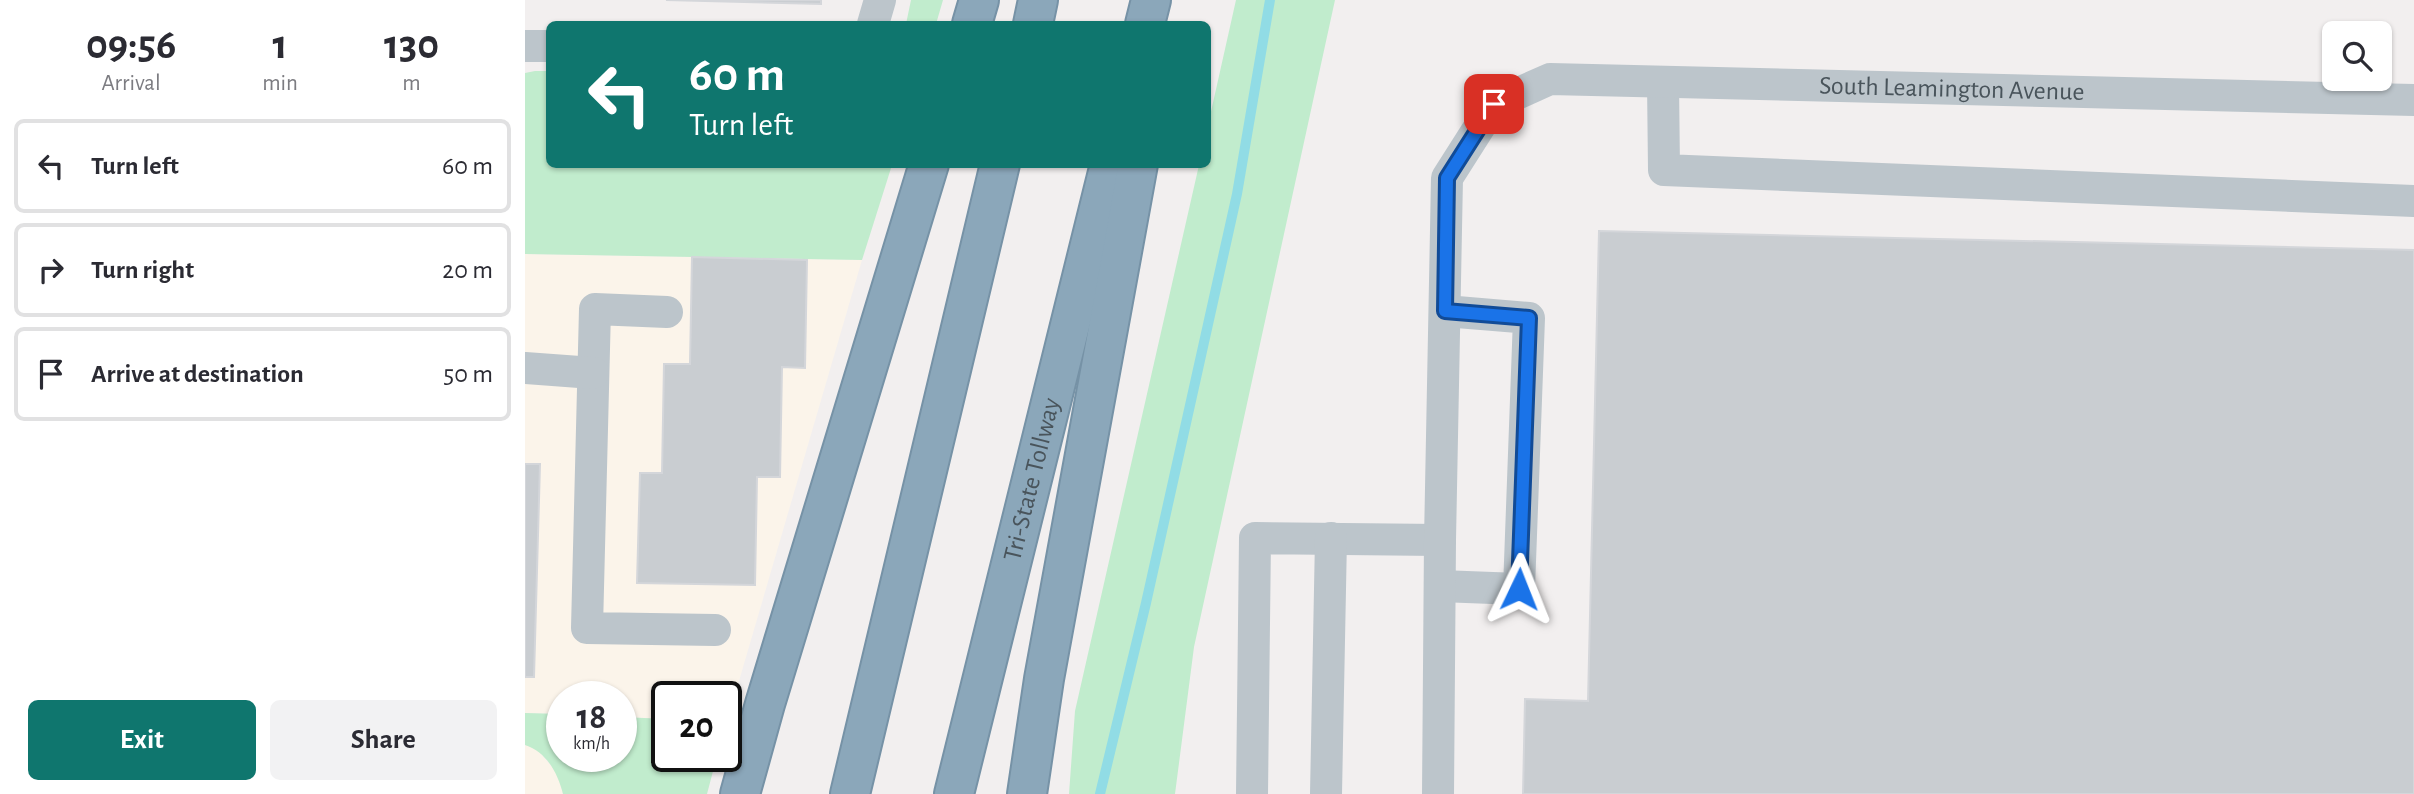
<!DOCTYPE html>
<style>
body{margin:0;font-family:"Alegreya Sans",sans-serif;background:#f2f2f3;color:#2b2b33;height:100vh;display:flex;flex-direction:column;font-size:26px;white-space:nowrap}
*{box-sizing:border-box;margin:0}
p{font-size:23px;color:#7c7c81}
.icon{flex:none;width:38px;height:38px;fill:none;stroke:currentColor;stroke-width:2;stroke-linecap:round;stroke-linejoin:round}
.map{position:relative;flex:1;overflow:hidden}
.drawer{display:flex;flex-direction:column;background:#fff;width:525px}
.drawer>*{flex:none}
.hud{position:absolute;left:21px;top:21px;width:665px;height:147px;border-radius:10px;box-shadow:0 2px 5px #0004;background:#0f766e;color:#fff;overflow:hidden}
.controls{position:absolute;left:1797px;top:21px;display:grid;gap:14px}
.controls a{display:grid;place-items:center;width:70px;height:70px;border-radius:10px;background:#fff;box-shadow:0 2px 5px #0004;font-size:35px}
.speed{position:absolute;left:21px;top:681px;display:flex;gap:14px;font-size:35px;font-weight:700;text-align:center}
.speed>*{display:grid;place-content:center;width:91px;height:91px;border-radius:50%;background:#fff;box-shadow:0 2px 5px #0004;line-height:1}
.speed small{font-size:18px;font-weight:400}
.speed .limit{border:4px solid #111;border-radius:10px;background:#fff;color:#111}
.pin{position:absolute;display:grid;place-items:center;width:60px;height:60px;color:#fff;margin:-30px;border-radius:14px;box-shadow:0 4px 10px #0006}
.me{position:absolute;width:77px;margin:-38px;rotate:2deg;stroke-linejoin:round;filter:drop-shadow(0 0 5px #0008)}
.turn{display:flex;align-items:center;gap:24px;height:147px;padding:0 28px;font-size:32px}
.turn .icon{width:91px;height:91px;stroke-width:2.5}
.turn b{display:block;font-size:49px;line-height:60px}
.eta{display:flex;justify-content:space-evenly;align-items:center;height:119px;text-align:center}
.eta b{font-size:42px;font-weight:700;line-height:49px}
.action{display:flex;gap:14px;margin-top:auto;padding:14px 28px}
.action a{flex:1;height:80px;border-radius:10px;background:#0f766e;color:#fff;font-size:28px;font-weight:700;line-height:80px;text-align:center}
.action a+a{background:#f2f2f3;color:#2b2b33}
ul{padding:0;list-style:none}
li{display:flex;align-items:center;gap:21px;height:94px;margin:0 14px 10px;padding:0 14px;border:4px solid #e1e1e2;border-radius:10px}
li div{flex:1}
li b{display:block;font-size:26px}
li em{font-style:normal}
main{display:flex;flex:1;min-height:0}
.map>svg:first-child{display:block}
.commercial{fill:#fbf4ea}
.green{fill:#c1eccd}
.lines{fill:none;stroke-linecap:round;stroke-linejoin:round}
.stream{stroke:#91dce5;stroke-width:10}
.building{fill:#c9cdd1;stroke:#d4d6da;stroke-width:2}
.highway-casing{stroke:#7692a6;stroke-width:42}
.minor{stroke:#bcc5cb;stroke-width:32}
.highway{stroke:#8ba7ba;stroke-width:38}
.route-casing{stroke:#114b97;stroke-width:18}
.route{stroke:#1a73e8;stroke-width:12}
.labels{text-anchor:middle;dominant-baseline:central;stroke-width:6;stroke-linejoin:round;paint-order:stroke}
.street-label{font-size:26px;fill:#49545b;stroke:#fff}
</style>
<main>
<section class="drawer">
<div class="eta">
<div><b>09:56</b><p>Arrival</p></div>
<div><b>1</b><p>min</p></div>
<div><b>130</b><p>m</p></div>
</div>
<ul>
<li><svg class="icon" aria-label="left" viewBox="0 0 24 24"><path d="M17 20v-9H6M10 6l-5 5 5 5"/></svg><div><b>Turn left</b></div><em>60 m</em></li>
<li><svg class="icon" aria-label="right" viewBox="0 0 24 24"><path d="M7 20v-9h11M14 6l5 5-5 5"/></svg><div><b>Turn right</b></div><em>20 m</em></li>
<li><svg class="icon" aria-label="arrive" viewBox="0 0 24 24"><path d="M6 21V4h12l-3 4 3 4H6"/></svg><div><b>Arrive at destination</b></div><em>50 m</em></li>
</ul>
<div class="action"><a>Exit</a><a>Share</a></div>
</section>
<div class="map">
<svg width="1889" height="794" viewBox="0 0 1889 794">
<rect width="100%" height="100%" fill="#f2efef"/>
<path class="commercial" d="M0 254 337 260 202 722 201 696H142V719L96 717V696H37V714L0 713Z
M0 745 11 748 33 774 38 794H0Z"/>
<path class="green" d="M386 0H418L411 24H381Z
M711 0H810L669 647 650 794H544L550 711 674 165 682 164 683 125Z
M10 71H24V164L367 165 337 260 0 254V73Z
M0 713 37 714V756H96V717L142 719V756H192L182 794H38C33 774 22 752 0 745Z"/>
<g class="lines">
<path class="stream" d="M575 794 621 603 712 194 745 0"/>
</g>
<path class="building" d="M141 0H296V4Z
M1074 231 1889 250V794H998L1000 699 1063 701Z
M167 257 282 260 280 368 257 367 255 477H232L230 585 112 583 115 473H137L139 364H165Z
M0 464H15L9 677H0Z"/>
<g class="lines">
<defs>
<g id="highway">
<path d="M447 24 454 0"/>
<path d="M508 24 513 0"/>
<path d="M620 24 626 0"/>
<path d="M215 794 240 704 404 164"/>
<path d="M325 794 475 164"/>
<path id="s2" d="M429 794 585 164"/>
<path d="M502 794 519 679 613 164"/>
</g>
</defs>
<use href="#highway" class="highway-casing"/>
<g class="minor">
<path d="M348 24 355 0"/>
<path d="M0 46H24"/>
<path d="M1138 82 1139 170 1889 201"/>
<path d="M142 312 70 309 62 628 190 630"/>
<path d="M0 368 68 373"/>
<path d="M915 586 994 589 1004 318 920 311"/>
<path d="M727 794 730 538 915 540"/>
<path d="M801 794 806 538"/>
<path id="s1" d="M913 794 915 540 922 178 969 104 1025 79 1889 100"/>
</g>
<use href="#highway" class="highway"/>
</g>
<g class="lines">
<defs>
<path id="route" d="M969 104 922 178 920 311 1004 318 994 589"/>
</defs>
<use href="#route" class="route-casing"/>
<use href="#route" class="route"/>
</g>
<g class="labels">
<g class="street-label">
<text stroke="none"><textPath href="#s1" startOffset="1167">South Leamington Avenue</textPath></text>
<text stroke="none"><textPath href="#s2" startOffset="324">Tri-State Tollway</textPath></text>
</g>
</g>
</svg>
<div class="controls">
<a><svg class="icon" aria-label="search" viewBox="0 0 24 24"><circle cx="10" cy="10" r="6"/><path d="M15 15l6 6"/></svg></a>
</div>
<div class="speed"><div>18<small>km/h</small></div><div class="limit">20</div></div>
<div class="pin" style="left:969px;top:104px;background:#d93025"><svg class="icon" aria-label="arrive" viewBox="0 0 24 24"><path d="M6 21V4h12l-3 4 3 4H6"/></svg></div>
<svg class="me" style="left:994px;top:589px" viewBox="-20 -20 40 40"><path d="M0-17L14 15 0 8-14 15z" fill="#1a73e8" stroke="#fff" stroke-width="4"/></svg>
<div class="hud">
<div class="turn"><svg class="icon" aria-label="left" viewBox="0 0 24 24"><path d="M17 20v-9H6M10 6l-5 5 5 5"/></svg><div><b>60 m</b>Turn left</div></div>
</div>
</div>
</main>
